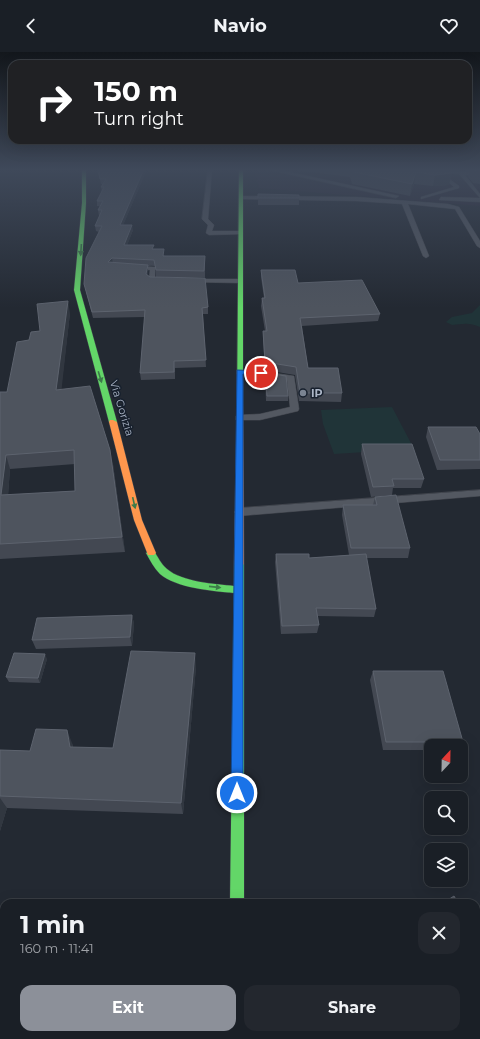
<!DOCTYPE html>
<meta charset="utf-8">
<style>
body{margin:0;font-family:Montserrat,sans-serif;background:#23272e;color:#f1f3f6;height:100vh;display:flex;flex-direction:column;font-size:15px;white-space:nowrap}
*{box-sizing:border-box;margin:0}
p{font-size:13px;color:#9fa2a7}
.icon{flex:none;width:22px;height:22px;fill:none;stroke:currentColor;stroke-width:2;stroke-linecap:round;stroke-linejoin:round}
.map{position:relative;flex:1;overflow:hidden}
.side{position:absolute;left:0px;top:847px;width:480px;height:140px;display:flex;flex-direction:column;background:#1a1f26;border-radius:12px 12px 0 0;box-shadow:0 4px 16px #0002,0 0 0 1px #383d43}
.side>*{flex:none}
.guide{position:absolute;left:8px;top:8px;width:464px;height:84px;border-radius:12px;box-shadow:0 4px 16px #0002,0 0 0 1px #383d43;background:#202124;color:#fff;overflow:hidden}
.needle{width:26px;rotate:22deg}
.tools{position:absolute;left:424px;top:687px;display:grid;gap:8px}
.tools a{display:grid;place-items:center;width:44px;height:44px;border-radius:8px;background:#1a1f26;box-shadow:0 4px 16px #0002,0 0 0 1px #383d43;font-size:20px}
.pin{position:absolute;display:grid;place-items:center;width:34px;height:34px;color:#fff;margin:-17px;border:2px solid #fff;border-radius:50%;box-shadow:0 1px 4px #0007}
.me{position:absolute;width:44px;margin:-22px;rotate:0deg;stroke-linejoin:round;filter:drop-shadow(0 0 3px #0008)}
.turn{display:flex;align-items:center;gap:14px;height:84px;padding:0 20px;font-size:18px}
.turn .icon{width:52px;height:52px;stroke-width:2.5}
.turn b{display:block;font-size:28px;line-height:34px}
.round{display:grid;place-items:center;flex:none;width:42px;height:42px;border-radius:12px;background:#23272e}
.headline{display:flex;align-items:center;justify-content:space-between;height:68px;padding:0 20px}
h1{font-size:24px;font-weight:700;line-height:30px}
.action{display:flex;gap:8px;margin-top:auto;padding:8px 20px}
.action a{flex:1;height:46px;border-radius:12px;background:#8c9099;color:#fff;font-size:16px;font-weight:700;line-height:46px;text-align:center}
.action a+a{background:#23272e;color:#f1f3f6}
header{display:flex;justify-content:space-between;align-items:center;height:52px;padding:0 20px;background:#1a1f26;font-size:18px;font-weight:700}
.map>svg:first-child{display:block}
.medical{fill:#2b2938}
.green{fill:#203438}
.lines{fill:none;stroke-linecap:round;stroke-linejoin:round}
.lane-casing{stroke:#40444c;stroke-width:1}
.fast-casing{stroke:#40444c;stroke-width:1}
.slow-casing{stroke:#40444c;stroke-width:1}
.lane{fill:#535861;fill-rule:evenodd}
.fast{fill:#63d668;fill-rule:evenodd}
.slow{fill:#ff974d;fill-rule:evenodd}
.wall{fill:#434852;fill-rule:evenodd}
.shaded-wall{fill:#313740}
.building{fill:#4e545e;stroke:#5d636e;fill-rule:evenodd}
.oneway{fill:#3d7b4a}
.route{fill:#1a73e8;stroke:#114b97}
.poi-dot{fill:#7b8492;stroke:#17202d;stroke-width:1.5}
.labels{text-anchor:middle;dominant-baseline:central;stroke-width:3;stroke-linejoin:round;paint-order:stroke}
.far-poi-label{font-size:11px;font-weight:bold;fill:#abb5c6;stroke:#17202d;text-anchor:start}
.far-street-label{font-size:11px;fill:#abb5c6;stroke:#17202d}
</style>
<header><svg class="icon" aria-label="back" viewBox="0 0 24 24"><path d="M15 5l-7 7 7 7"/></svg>Navio<svg class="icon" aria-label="heart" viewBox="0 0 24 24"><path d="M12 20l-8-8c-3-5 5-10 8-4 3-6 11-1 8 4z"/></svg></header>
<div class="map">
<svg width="480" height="987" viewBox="0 0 480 987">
<rect width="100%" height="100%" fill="#232932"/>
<path class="medical" d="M254 117H480V154L259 136Z"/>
<path class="green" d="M480 253V275C469 270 463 272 452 273L446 270 452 265 472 261Z
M392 355 414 397 334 402 323 372 321 358Z"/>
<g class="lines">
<defs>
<path id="lane" d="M208 117H212L208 167 214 173 212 179H241L243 182 209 183 206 181 208 173 202 167Z
M265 117H276L399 144 396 146Z
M443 117 480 122V124L465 123 480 142V150L439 148 441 145 480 146 459 122 446 121 445 124 459 134V136L421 147V145L454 135 441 124Z
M241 144 357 145 448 152 459 155 480 189V196L477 194 455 157 408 152 429 204 426 206 423 204 402 152 357 149 239 147Z
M131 214 155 215V226H164L167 228 164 230 149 229 150 218 133 217 131 216Z
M189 227H240L243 229 240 231 191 230 189 229Z
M237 318 261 319 294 324 299 357 298 359 260 368H236V364L239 363 260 362 290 355 287 328 261 323 240 322H237Z
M480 438V444L239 464 234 460 239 456Z"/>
<path id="fast" d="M82 117H86V151L80 238 117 370 113 372 109 370 74 238 82 151Z
M239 117H243V350L240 352 237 350Z
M151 498 154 499C158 505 161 512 167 517 182 530 215 532 234 534V512L236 510H242L244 512V851H230L234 541C213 539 176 536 160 522 154 516 150 508 146 501Z
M228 983H244V987H228Z"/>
<path id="slow" d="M240 348 243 350 244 512 242 514H236L234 512 237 350Z
M110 368H113L117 370 142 468 156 501 154 503H148L134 468 109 370Z"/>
</defs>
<use href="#lane" class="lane-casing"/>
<use href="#fast" class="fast-casing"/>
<use href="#slow" class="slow-casing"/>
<use href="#lane" class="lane"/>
<use href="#fast" class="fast"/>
<use href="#slow" class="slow"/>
</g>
<path class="wall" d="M97 117H147L123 173 133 178 127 193 154 197 165 204H205V225H156L155 214 141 213H148V219L147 223 150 225 208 255V262H203L206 315 175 316V327L141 328 140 321 145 265 93 266 84 232 99 180 96 179 95 174 100 164H99L98 158 100 154H97V149L102 140 101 135 103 132H101Z
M287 117H447L449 133 433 134 414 132 410 144 352 132 350 125Z
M457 117H480V132L473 131 468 125 470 119Z
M258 142 299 146V153H258Z
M261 218 380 262 378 269 302 274 308 316 342 341 341 350 299 349 295 323 265 318 263 287V279H265L261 254 262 246H264L261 225Z
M70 261 61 337 113 412 125 500 0 507V340H7L29 288 40 279ZM75 412V439L8 443 10 417Z
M265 321 288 344V349H266Z
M428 375 480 382V417L437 418 426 385Z
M362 392 424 427 421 436H393L392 443 371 445 361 402Z
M375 445 410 496 408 506H366L376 557 374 565 317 564 319 573 317 581 281 582 275 510 276 502 309 506 349 503 342 463 343 453H373Z
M132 563 134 572 132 594 36 597 32 588Z
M47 607 40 631 9 630 6 625Z
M196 615 183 762 7 756 0 779V698L30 699 72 691 73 695 113 696Z
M373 619 463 690 461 694H431V698H383L370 628Z
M385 983H393L387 987Z"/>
<path class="shaded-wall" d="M144 117H147L121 178 120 173Z
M416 120 414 132 410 144 412 132Z
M452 121 449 133 433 134 435 123Z
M132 173 133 178 125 199 124 193Z
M112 206 113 212 108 210Z
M148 213V219L147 229 146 222Z
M68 249 70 261 60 351 56 338Z
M110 398 113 412 125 500 122 485Z
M6 403 10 417 7 457 1 443Z
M132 563 134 572 132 594 130 585Z
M195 601 196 615 183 762 181 751Z
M45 602 47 607 40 631 38 626Z
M67 678 72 691 75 708 70 695Z
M0 746 7 756 0 779Z
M149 983H152V987H149Z"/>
<path class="building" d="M98 117H144L120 173H132L124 193H154L152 197H164L163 204H205L204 219 156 218 154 208 112 206 108 210 148 213 146 222 150 225 205 226 208 255 202 256 206 308 174 309V320L140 321 145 258 92 260 84 232 86 206 102 174H95L102 158H98L103 149H97L104 135H101L106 127H100Z
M353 117H447L452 121 435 123 416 120 412 132 354 120Z
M475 117H480V120L476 119Z
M258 142 299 143V146H258Z
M261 218H295L298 231 362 228 380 262 300 266 308 316H338L342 341H300L296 315 265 310 263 279H267L262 246H265Z
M68 249 56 338 90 334 110 398 122 485 0 492V340H7L17 290 29 288 31 280 40 279 37 252ZM74 398 75 439 1 443 6 403Z
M265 321 286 324 288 344H267Z
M428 375H476L480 382V408H440Z
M362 392H412L424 427H392L394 434 373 435Z
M396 443 410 496H351L343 453H377L375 445Z
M276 502H309V506L366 502 376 557 316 556 319 573 282 574Z
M132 563 130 585 32 588 37 566Z
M131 599 195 601 181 751 0 744V698L30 699 36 677 67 678 70 695 113 696Z
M14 601 45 602 38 626 6 625Z
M373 619H443L463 690H386Z
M454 844 458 851H443Z
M476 884 480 892V928L476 931Z
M69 983H149V987H69Z"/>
<defs><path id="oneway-solid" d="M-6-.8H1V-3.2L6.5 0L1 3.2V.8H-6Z"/></defs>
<g class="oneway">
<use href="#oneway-solid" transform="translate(81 198) rotate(94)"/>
<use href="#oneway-solid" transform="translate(100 325) rotate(73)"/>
<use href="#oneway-solid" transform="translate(134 451) rotate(77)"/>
<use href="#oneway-solid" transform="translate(215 535) rotate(6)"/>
</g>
<linearGradient id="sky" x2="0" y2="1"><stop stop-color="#13171c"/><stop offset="0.46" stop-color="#3f495a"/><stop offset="1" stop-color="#3f495a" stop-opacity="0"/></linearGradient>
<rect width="480" height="256" fill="url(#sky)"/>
<path class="route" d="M237 318 261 319 265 321 261 323 243 322V741L242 746 237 748 233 746 231 741Z"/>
<circle class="poi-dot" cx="303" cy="341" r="4"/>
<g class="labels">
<g class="far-poi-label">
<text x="311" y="341">IP</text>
</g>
<g class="far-street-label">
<text transform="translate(122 356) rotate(73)">Via Gorizia</text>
</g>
</g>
</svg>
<div class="tools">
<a><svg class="needle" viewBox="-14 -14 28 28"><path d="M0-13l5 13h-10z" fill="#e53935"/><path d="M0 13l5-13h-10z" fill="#9fa2a7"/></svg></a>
<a><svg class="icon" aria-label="search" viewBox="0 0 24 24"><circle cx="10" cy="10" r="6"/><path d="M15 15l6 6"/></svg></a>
<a><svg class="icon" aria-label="layers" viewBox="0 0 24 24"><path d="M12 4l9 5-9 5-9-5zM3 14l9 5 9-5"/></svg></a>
</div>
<div class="pin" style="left:261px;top:321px;background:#d93025"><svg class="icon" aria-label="arrive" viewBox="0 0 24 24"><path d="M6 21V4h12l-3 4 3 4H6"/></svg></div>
<svg class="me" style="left:237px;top:741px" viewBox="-20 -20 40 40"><circle r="17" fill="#1a73e8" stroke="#fff" stroke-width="3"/><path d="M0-11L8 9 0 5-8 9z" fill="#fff"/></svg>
<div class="guide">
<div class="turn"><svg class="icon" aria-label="right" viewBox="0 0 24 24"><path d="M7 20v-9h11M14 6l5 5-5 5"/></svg><div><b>150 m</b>Turn right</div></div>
</div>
<section class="side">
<div class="headline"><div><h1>1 min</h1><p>160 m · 11:41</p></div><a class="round"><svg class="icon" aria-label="close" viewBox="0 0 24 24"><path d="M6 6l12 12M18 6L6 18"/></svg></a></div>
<div class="action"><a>Exit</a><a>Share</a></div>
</section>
</div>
